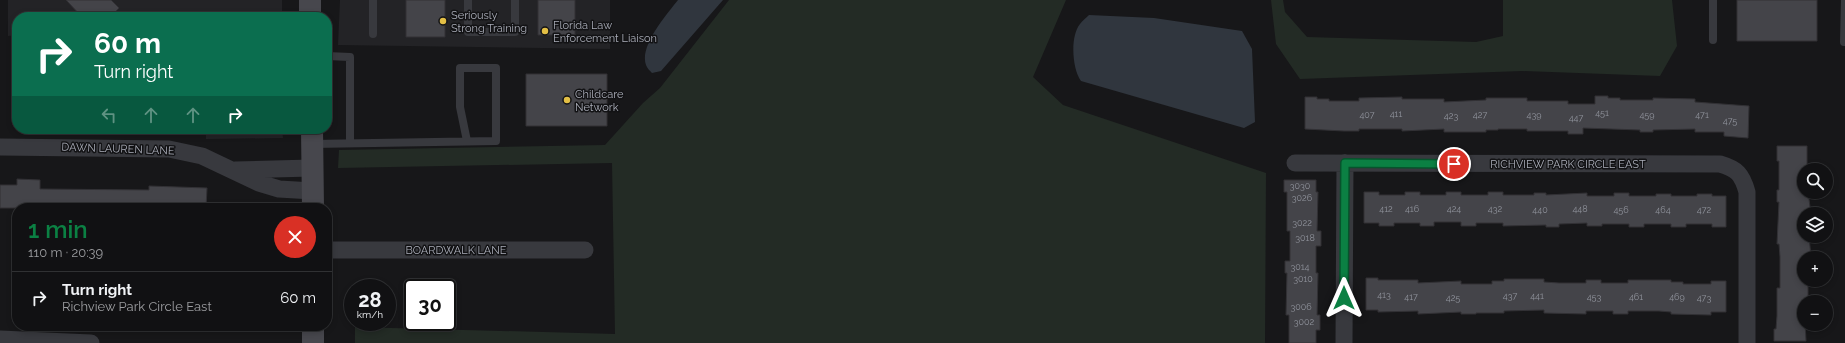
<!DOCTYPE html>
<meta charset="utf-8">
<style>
body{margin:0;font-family:Raleway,sans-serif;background:#1e1f21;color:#f1f3f6;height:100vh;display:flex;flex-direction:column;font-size:15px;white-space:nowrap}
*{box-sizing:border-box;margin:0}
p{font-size:13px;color:#9c9da0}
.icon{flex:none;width:22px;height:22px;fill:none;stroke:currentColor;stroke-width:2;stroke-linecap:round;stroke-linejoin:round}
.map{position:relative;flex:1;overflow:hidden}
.panel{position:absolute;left:12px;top:203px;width:320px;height:128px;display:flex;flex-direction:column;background:#111113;border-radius:16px;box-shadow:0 2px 6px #0003,0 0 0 1px #303133}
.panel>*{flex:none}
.guide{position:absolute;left:12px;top:12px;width:320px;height:122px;border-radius:16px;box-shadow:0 2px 6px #0003,0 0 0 1px #303133;background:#0b6e4f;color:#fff;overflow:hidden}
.fabs{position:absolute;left:1797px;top:163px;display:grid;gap:8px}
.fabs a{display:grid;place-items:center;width:36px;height:36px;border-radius:50%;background:#111113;box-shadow:0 2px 6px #0003,0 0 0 1px #303133;font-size:20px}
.speed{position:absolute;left:344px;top:279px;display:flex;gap:8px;font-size:20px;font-weight:700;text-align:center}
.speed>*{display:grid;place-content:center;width:52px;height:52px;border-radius:50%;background:#111113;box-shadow:0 2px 6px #0003,0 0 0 1px #303133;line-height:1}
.speed small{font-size:10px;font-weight:400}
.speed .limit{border:2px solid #111;border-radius:6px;background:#fff;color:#111}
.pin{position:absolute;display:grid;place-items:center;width:34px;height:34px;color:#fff;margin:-17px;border:2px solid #fff;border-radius:50%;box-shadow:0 1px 4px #0007}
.me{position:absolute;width:44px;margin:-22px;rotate:0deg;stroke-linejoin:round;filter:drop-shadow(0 0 3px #0008)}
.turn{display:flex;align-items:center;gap:14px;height:84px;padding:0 16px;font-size:18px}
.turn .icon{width:52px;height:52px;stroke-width:2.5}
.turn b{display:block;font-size:28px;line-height:34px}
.lanes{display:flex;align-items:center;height:38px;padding:0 16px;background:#0003;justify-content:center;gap:20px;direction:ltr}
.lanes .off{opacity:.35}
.round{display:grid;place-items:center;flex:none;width:42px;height:42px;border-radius:21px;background:#1e1f21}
.summary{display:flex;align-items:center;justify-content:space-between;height:68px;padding:0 16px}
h1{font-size:24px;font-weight:600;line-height:30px;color:#0b8043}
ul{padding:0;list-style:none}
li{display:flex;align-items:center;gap:12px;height:52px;padding:0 16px;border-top:1px solid #303133}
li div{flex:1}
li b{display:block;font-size:15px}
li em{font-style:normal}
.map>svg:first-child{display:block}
.built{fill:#232326}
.green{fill:#232b25}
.water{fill:#30363e}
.building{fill:#444449;stroke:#323135}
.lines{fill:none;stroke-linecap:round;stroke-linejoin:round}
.service{stroke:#38393e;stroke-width:8}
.minor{stroke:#38393e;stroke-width:17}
.secondary{stroke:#47474d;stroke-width:22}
.route-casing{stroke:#07532c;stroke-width:10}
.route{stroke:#0b8043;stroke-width:7}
.poi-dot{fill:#e3bf45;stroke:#121214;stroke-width:1.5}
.labels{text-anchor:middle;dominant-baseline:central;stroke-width:3;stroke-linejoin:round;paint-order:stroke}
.number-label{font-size:9px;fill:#90939c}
.poi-label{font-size:11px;fill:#aaadb8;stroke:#121214;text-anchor:start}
.street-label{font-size:11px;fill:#aaadb8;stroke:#121214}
</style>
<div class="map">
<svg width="1845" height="343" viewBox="0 0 1845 343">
<rect width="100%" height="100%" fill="#171719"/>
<path class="built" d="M8 0H282V17H17V35L8 36Z
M340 0H610V49L338 45Z
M206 129H282L283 138 206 139Z"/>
<path class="green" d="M729 0H1066L1033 77 1063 105 1266 173 1265 343H355V327L615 334 612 163 338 168 339 150 605 145 643 103 660 88Z
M1271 0H1283L1285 12 1307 37 1476 42 1503 36V0H1672L1677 46 1660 76 1522 71 1300 79 1276 44Z"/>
<path class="water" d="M678 0H723L661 71 652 73C650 71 647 68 646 65 639 46 667 14 678 0Z
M1089 15 1154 18 1242 31 1252 49 1255 122 1244 128 1081 81C1072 69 1070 36 1080 24 1082 21 1086 18 1089 15Z"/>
<path class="building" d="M66 0H111L119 8 110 17H82Z
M406 0H445V37H406Z
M538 0H575V35H538Z
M1737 0H1817V41H1737Z
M526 74H607V126H526Z
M1595 96H1608V98H1620V100H1653V98L1695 99V102L1749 106 1748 138 1724 136V132H1695V129L1653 130V132H1640V130L1583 128V134H1568V131H1527V129H1498V130H1486V132H1444V129L1402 131V129H1359V131H1344L1305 129V97H1317V99H1329V101H1359V98L1402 97V99H1444V102L1486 100V98H1527V101H1568V104H1595Z
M1777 146H1807V170H1804V192H1808L1811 214H1804V236H1809L1811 257H1804V280H1808V302H1804L1806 341H1774V329H1776L1777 316V288H1780V257L1779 244H1777L1779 202H1777V190H1779V161H1777Z
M17 179 40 180V189L149 190V186L207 188 206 208H0V185H17Z
M1284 180H1316V192H1318L1317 231H1321V246H1316V273H1318L1317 315H1320V330H1316V343H1289V315H1286L1287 273H1285V261H1290V231H1287V192H1284Z
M1364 192H1379V195H1405V192H1420V195H1446V192H1461V195H1488V192H1503V195H1534V193H1546V195L1587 193V196H1614V193H1629V196H1656V194H1671V196H1697V194H1712V196H1726V227H1712V224H1686V227H1671V224H1644V227H1629V224H1602V226H1587V223L1559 224V227H1546V225L1503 226V223H1476V226H1461V222H1434V226H1420V223H1394V226H1379V223H1364Z
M1366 278H1378V280H1418V283L1461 281V284H1492V281H1504V279H1544V282L1559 283H1586V280H1601V283H1628V280H1671V282H1683V284H1711V281H1726V312H1711V315L1671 314V312L1659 311H1628V314H1613V311H1586V314L1544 313V310L1504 311V313H1476V314H1461V312L1418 314V311L1378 312V310H1366Z"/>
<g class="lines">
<path class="service" d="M468 0V32H515V0
M373 34V0
M1713 40V0
M1844 42 1845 0
M327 56 350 57V143
M312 144 496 141V68H460V107L467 141"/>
<path class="minor" d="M0 147 169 149 202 156 259 183 279 189 313 191
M1295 163 1720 164C1737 169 1742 174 1747 192V343
M235 170 312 168
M327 250H585
M0 339 91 343
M1344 343 1345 163"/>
<path class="secondary" d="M310 0V17
M312 129 313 208
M313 326V343"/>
</g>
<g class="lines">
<defs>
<path id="route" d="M1344 298 1345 163 1454 164"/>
</defs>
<use href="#route" class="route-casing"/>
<use href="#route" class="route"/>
</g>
<g class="poi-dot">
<circle cx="443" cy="21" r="4"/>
<circle cx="545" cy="31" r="4"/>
<circle cx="567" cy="100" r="4"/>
</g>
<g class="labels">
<g class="number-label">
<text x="1602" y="113">451</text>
<text x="1396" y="114">411</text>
<text x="1367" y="115">407</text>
<text x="1480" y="115">427</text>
<text x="1534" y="115">439</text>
<text x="1647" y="115">459</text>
<text x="1702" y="115">471</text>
<text x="1451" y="116">423</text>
<text x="1576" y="118">447</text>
<text x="1730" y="121">475</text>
<text x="1300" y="186">3030</text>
<text x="1302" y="198">3026</text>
<text x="1386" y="209">412</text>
<text x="1412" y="209">416</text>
<text x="1454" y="209">424</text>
<text x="1495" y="209">432</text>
<text x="1580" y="209">448</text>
<text x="1540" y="210">440</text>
<text x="1621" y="210">456</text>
<text x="1663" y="210">464</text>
<text x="1704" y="210">472</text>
<text x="1302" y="223">3022</text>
<text x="1305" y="238">3018</text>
<text x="1300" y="267">3014</text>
<text x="1303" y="279">3010</text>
<text x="1384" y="295">413</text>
<text x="1510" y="296">437</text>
<text x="1537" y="296">441</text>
<text x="1411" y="297">417</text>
<text x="1594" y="297">453</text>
<text x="1636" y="297">461</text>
<text x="1677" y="297">469</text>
<text x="1453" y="298">425</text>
<text x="1704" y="298">473</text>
<text x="1301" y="307">3006</text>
<text x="1304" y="322">3002</text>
</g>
<g class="poi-label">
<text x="451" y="15">Seriously<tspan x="451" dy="13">Strong Training</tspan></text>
<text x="553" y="25">Florida Law<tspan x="553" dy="13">Enforcement Liaison</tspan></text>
<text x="575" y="94">Childcare<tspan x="575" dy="13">Network</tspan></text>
</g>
<g class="street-label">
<text transform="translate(118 149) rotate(2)">DAWN LAUREN LANE</text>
<text x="1568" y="164">RICHVIEW PARK CIRCLE EAST</text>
<text x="456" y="250">BOARDWALK LANE</text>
</g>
</g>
</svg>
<div class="fabs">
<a><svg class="icon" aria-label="search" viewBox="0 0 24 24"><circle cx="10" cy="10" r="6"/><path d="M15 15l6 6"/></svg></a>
<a><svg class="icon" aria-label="layers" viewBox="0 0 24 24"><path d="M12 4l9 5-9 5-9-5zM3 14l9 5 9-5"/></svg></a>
<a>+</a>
<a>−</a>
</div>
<div class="speed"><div>28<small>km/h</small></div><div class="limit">30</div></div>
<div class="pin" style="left:1454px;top:164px;background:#d93025"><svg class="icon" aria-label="arrive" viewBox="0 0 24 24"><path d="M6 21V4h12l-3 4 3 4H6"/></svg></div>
<svg class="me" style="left:1344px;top:298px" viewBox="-20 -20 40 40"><path d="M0-17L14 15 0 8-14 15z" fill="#0b8043" stroke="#fff" stroke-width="4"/></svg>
<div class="guide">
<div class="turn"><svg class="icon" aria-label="right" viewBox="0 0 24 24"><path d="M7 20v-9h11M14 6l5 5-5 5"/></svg><div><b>60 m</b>Turn right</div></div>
<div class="lanes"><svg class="icon off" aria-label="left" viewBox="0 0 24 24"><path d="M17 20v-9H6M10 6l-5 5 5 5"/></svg><svg class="icon off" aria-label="ahead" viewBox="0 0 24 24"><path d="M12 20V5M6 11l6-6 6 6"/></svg><svg class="icon off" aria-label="ahead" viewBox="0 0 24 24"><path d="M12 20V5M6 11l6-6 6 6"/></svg><svg class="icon" aria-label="right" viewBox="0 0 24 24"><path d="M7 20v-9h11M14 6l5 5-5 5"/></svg></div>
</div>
<section class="panel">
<div class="summary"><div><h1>1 min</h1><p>110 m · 20:39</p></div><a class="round" style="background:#d93025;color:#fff"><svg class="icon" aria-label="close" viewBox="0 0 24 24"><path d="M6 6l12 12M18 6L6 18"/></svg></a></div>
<ul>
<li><svg class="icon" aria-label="right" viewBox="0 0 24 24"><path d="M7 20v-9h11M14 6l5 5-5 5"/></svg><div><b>Turn right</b><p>Richview Park Circle East</p></div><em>60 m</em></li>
</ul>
</section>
</div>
